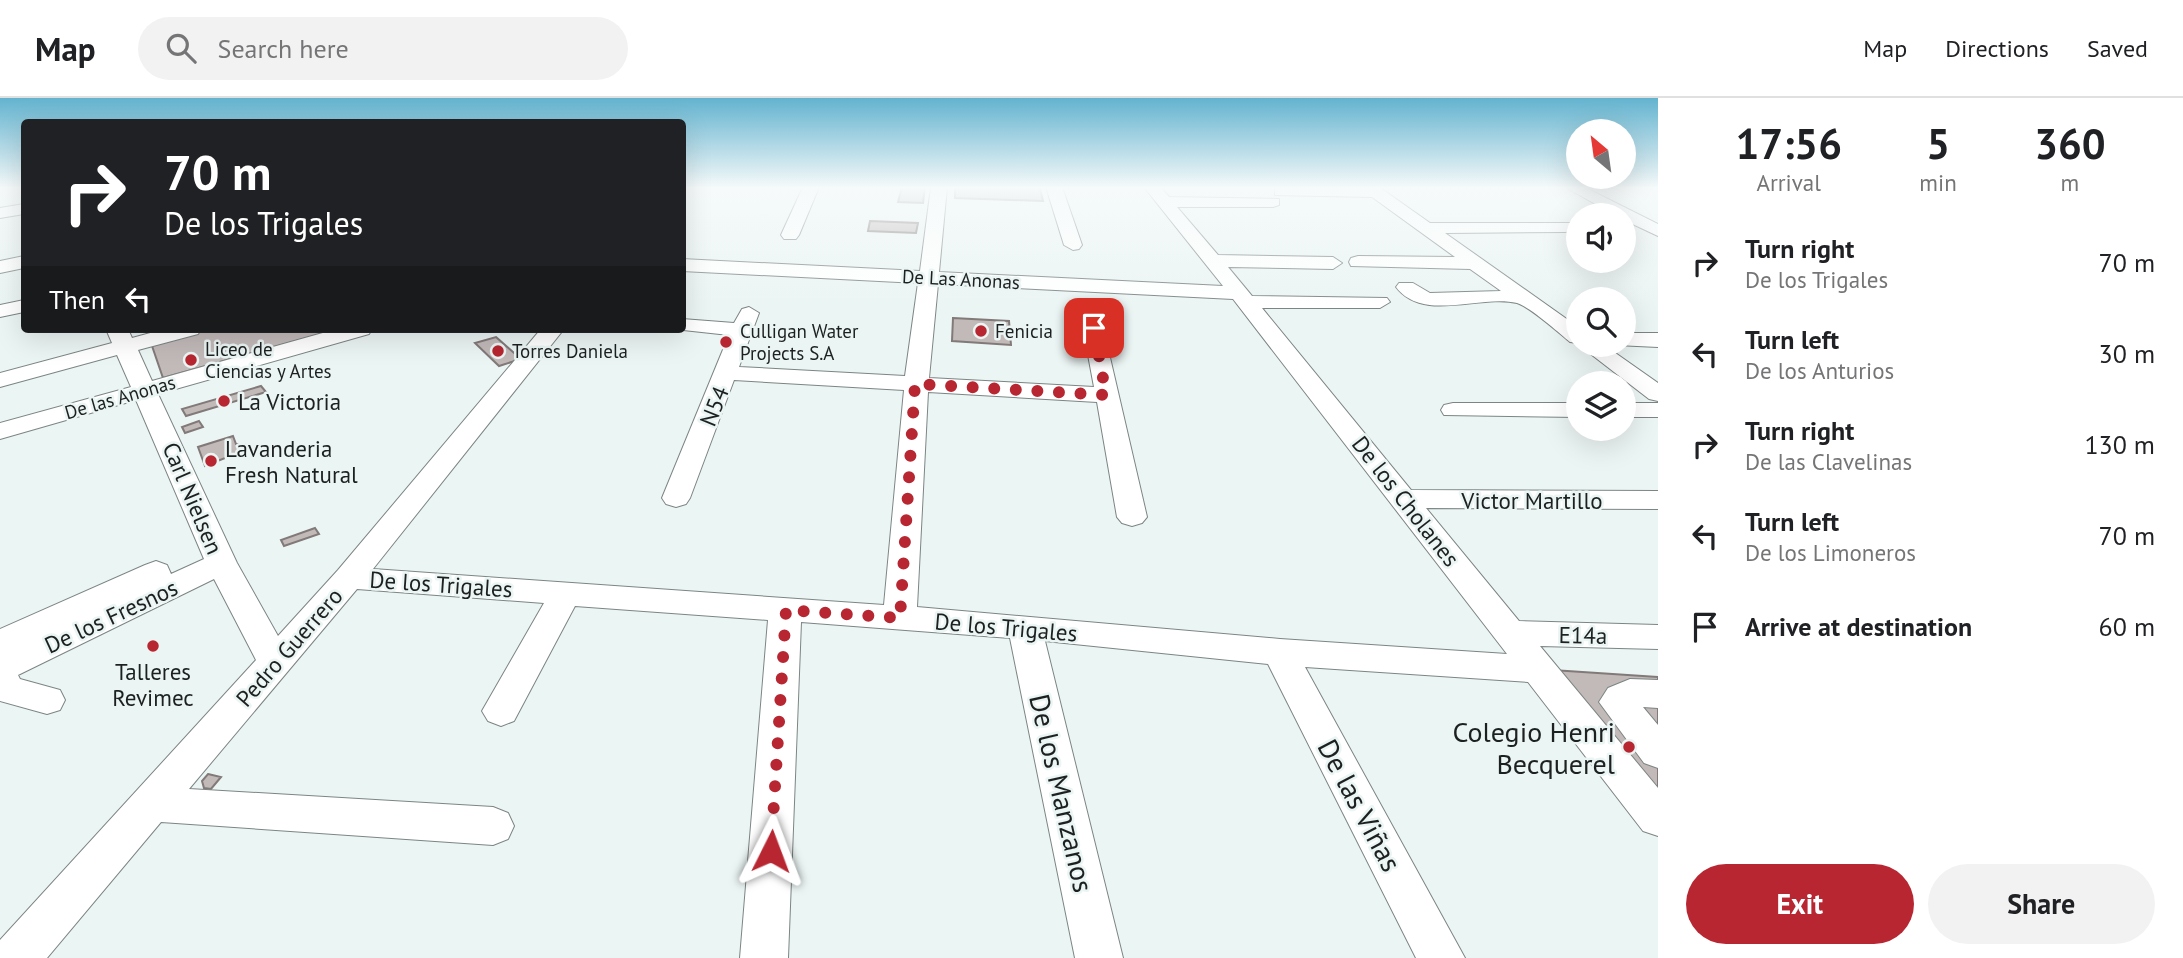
<!DOCTYPE html>
<meta charset="utf-8">
<style>
body{margin:0;font-family:"PT Sans",sans-serif;background:#f2f2f2;color:#202124;height:100vh;display:flex;flex-direction:column;font-size:26px;white-space:nowrap}
*{box-sizing:border-box;margin:0}
p{font-size:23px;color:#757577}
.icon{flex:none;width:38px;height:38px;fill:none;stroke:currentColor;stroke-width:2;stroke-linecap:round;stroke-linejoin:round}
.map{position:relative;flex:1;overflow:hidden}
.side{display:flex;flex-direction:column;background:#fff;width:525px}
.side>*{flex:none}
.top-card{position:absolute;left:21px;top:21px;width:665px;height:214px;border-radius:7px;box-shadow:0 7px 28px #0002;background:#202124;color:#fff;overflow:hidden}
.needle{width:46px;rotate:331deg}
.controls{position:absolute;left:1566px;top:21px;display:grid;gap:14px}
.controls a{display:grid;place-items:center;width:70px;height:70px;border-radius:50%;background:#fff;box-shadow:0 7px 28px #0002;font-size:35px}
.pin{position:absolute;display:grid;place-items:center;width:60px;height:60px;color:#fff;margin:-30px;border-radius:14px;box-shadow:0 4px 10px #0006}
.me{position:absolute;width:77px;margin:-38px;rotate:3deg;stroke-linejoin:round;filter:drop-shadow(0 0 5px #0008)}
.turn{display:flex;align-items:center;gap:24px;height:147px;padding:0 28px;font-size:32px}
.turn .icon{width:91px;height:91px;stroke-width:2.5}
.turn b{display:block;font-size:49px;line-height:60px}
.then{display:flex;align-items:center;height:66px;padding:0 28px;background:#0003;gap:14px;font-size:26px}
.eta{display:flex;justify-content:space-evenly;align-items:center;height:119px;text-align:center}
.eta b{font-size:42px;font-weight:800;line-height:49px}
.cta{display:flex;gap:14px;margin-top:auto;padding:14px 28px}
.cta a{flex:1;height:80px;border-radius:42px;background:#b72631;color:#fff;font-size:28px;font-weight:800;line-height:80px;text-align:center}
.cta a+a{background:#f2f2f2;color:#202124}
ul{padding:0;list-style:none}
li{display:flex;align-items:center;gap:21px;height:91px;padding:0 28px}
li div{flex:1}
li b{display:block;font-size:26px}
li em{font-style:normal}
header{display:flex;align-items:center;gap:42px;box-sizing:border-box;height:98px;padding:0 35px;background:#fff;border-bottom:2px solid #e0e0e0}
header strong{font-size:33px}
nav{display:flex;gap:38px;margin-inline-start:auto;font-size:24px}
.search{width:490px;height:63px;background:#f2f2f2;display:flex;align-items:center;gap:18px;box-sizing:border-box;padding:0 24px;border-radius:38px;color:#757577;font-size:26px}
main{display:flex;flex:1;min-height:0}
.map>svg:first-child{display:block}
.building{fill:#c2b9b9;stroke:#827979;stroke-width:2}
.lines{fill:none;stroke-linecap:round;stroke-linejoin:round}
.minor-casing{stroke:#7c8584;stroke-width:2}
.minor{fill:#fff;fill-rule:evenodd}
.route{stroke:#b72631;stroke-width:12;stroke-dasharray:0 21.6}
.poi-dot{fill:#b72631;stroke:#ebf5f4;stroke-width:2.5}
.labels{text-anchor:middle;dominant-baseline:central;stroke-width:5;stroke-linejoin:round;paint-order:stroke}
.far-street-label{font-size:19px;fill:#1d2020;stroke:#ebf5f4}
.far-poi-label{font-size:19px;fill:#1d2020;stroke:#ebf5f4;text-anchor:start}
.poi-label{font-size:23px;fill:#1d2020;stroke:#ebf5f4;text-anchor:start}
.street-label{font-size:23px;fill:#1d2020;stroke:#ebf5f4}
.near-poi-label{font-size:28px;fill:#1d2020;stroke:#ebf5f4;text-anchor:end}
.near-street-label{font-size:28px;fill:#1d2020;stroke:#ebf5f4}
</style>
<header>
<strong>Map</strong>
<div class="search"><svg class="icon" aria-label="search" viewBox="0 0 24 24"><circle cx="10" cy="10" r="6"/><path d="M15 15l6 6"/></svg>Search here</div>
<nav><a>Map</a><a>Directions</a><a>Saved</a></nav>
</header>
<main>
<div class="map">
<svg width="1658" height="860" viewBox="0 0 1658 860">
<rect width="100%" height="100%" fill="#ebf5f4"/>
<path class="building" d="M902 89H925L923 105 898 104Z
M955 89 1040 90 1043 103 955 100Z
M870 123 918 125 916 135 868 133Z
M953 220 1009 223 1011 247 952 243Z
M205 231H339L163 280 151 245Z
M496 239 521 261 499 268 475 245Z
M261 288 266 294 186 318 182 311Z
M199 323 203 329 185 335 182 329Z
M233 338 236 346H245L248 351 205 368 198 349Z
M315 430 319 436 284 448 281 442Z
M1537 571 1658 579V719Z
M208 676 221 679 211 691 204 690 202 683Z"/>
<g class="lines">
<defs>
<path id="minor" d="M803 89H819L799 137 796 141H784L781 137Z
M931 89H947L939 174 1223 188 1144 89H1160L1169 99 1279 101V107L1273 109H1177L1218 157 1333 159 1342 165 1333 171 1228 169 1252 198 1387 200 1390 204 1380 210H1262L1411 392 1658 393V411L1426 410 1519 523 1658 527V551L1540 548 1658 690V738L1643 733 1528 584 1305 569 1465 860H1416L1268 566 1045 543 1123 860H1075L1010 540 801 524 788 860H740L768 522 575 508 514 623 501 628 488 623 482 613 544 505 357 491 189 691 493 709 508 715 514 728 508 741 493 747 161 724 47 860H0V842L256 562 214 481 18 577 20 581 60 592 65 602 60 612 47 616 0 603V531L145 467 156 463 167 467 171 476 204 461 136 302 0 341V325L131 289 117 257 0 289V275L112 245 106 231H128L132 240 165 231H201L198 236 138 252 152 283 337 231H372L369 236 158 296 237 465 278 538 338 472 541 231H564L373 471 884 507 904 292 734 282 690 400 686 406 676 409 666 406 662 400 729 237 674 231H682V221L734 225 742 211 749 209 759 215 739 269 905 278 918 185 682 173V161L920 173ZM938 186 1233 201 1507 556 1280 541 917 509 928 294 1097 304 1117 419 1122 425 1132 428 1142 425 1147 419 1102 225 1094 224 1083 230 1094 289 929 280Z
M1046 89H1062L1082 147 1079 151 1073 152 1064 147Z
M1281 89H1379L1430 125H1571L1574 129 1571 133 1565 134 1445 135 1578 229V245L1570 244C1558 234 1530 209 1517 205 1481 196 1423 225 1396 189L1399 185H1413L1430 195 1501 193 1470 171 1351 168 1349 164 1351 160 1358 158 1455 159 1372 99 1275 97V91Z
M1565 89H1584L1658 126V138L1624 122V117H1615Z
M24 106V116L0 120V110Z
M24 158V170L0 175V163Z
M24 202V214L0 219V207Z
M1624 235H1658V249L1616 247H1624Z
M1579 247H1604L1658 285V303L1649 301Z
M1453 305H1578V319L1444 317 1441 312 1444 307Z
M1624 305H1658V319H1624Z
M1630 581 1658 582V610L1643 609 1658 627V670L1644 665 1599 604 1608 590Z"/>
</defs>
<use href="#minor" class="minor-casing"/>
<use href="#minor" class="minor"/>
</g>
<linearGradient id="sky" x2="0" y2="1"><stop stop-color="#63b3cf"/><stop offset="0.43" stop-color="#f6fafa"/><stop offset="1" stop-color="#f6fafa" stop-opacity="0"/></linearGradient>
<rect width="1658" height="209" fill="url(#sky)"/>
<g class="lines">
<path class="route" d="M771 753 786 512 900 520 915 286 1106 297 1094 230"/>
</g>
<g class="poi-dot">
<circle cx="981" cy="233" r="7"/>
<circle cx="726" cy="244" r="7"/>
<circle cx="498" cy="253" r="7"/>
<circle cx="191" cy="262" r="7"/>
<circle cx="224" cy="303" r="7"/>
<circle cx="211" cy="363" r="7"/>
<circle cx="153" cy="548" r="7"/>
<circle cx="1629" cy="649" r="7"/>
</g>
<g class="labels">
<g class="far-street-label">
<text transform="translate(961 181) rotate(3)">De Las Anonas</text>
<text transform="translate(120 299) rotate(-16)">De las Anonas</text>
</g>
<g class="far-poi-label">
<text x="740" y="233">Culligan Water<tspan x="740" dy="22">Projects S.A</tspan></text>
<text x="995" y="233">Fenicia</text>
<text x="205" y="251">Liceo de<tspan x="205" dy="22">Ciencias y Artes</tspan></text>
<text x="512" y="253">Torres Daniela</text>
</g>
<g class="poi-label">
<text x="238" y="303">La Victoria</text>
<text x="225" y="350">Lavanderia<tspan x="225" dy="26">Fresh Natural</tspan></text>
<text x="153" y="573" text-anchor="middle">Talleres<tspan x="153" dy="26">Revimec</tspan></text>
</g>
<g class="street-label">
<text transform="translate(714 308) rotate(-68)">N54</text>
<text transform="translate(193 400) rotate(67)">Carl Nielsen</text>
<text x="1532" y="402">Victor Martillo</text>
<text transform="translate(1406 403) rotate(52)">De los Cholanes</text>
<text transform="translate(441 486) rotate(4)">De los Trigales</text>
<text transform="translate(111 518) rotate(-25)">De los Fresnos</text>
<text transform="translate(1006 529) rotate(5)">De los Trigales</text>
<text transform="translate(1583 537) rotate(1)">E14a</text>
<text transform="translate(289 549) rotate(-49)">Pedro Guerrero</text>
</g>
<g class="near-poi-label">
<text x="1615" y="633">Colegio Henri<tspan x="1615" dy="32">Becquerel</tspan></text>
</g>
<g class="near-street-label">
<text transform="translate(1062 695) rotate(77)">De los Manzanos</text>
<text transform="translate(1360 707) rotate(62)">De las Viñas</text>
</g>
</g>
</svg>
<div class="controls">
<a><svg class="needle" viewBox="-14 -14 28 28"><path d="M0-13l5 13h-10z" fill="#e53935"/><path d="M0 13l5-13h-10z" fill="#757577"/></svg></a>
<a><svg class="icon" aria-label="sound" viewBox="0 0 24 24"><path d="M4 9h4l5-4v14l-5-4H4zM17 9q2 3 0 6"/></svg></a>
<a><svg class="icon" aria-label="search" viewBox="0 0 24 24"><circle cx="10" cy="10" r="6"/><path d="M15 15l6 6"/></svg></a>
<a><svg class="icon" aria-label="layers" viewBox="0 0 24 24"><path d="M12 4l9 5-9 5-9-5zM3 14l9 5 9-5"/></svg></a>
</div>
<div class="pin" style="left:1094px;top:230px;background:#d93025"><svg class="icon" aria-label="arrive" viewBox="0 0 24 24"><path d="M6 21V4h12l-3 4 3 4H6"/></svg></div>
<svg class="me" style="left:771px;top:753px" viewBox="-20 -20 40 40"><path d="M0-17L14 15 0 8-14 15z" fill="#b72631" stroke="#fff" stroke-width="4"/></svg>
<div class="top-card">
<div class="turn"><svg class="icon" aria-label="right" viewBox="0 0 24 24"><path d="M7 20v-9h11M14 6l5 5-5 5"/></svg><div><b>70 m</b>De los Trigales</div></div>
<div class="then">Then<svg class="icon" aria-label="left" viewBox="0 0 24 24"><path d="M17 20v-9H6M10 6l-5 5 5 5"/></svg></div>
</div>
</div>
<section class="side">
<div class="eta">
<div><b>17:56</b><p>Arrival</p></div>
<div><b>5</b><p>min</p></div>
<div><b>360</b><p>m</p></div>
</div>
<ul>
<li><svg class="icon" aria-label="right" viewBox="0 0 24 24"><path d="M7 20v-9h11M14 6l5 5-5 5"/></svg><div><b>Turn right</b><p>De los Trigales</p></div><em>70 m</em></li>
<li><svg class="icon" aria-label="left" viewBox="0 0 24 24"><path d="M17 20v-9H6M10 6l-5 5 5 5"/></svg><div><b>Turn left</b><p>De los Anturios</p></div><em>30 m</em></li>
<li><svg class="icon" aria-label="right" viewBox="0 0 24 24"><path d="M7 20v-9h11M14 6l5 5-5 5"/></svg><div><b>Turn right</b><p>De las Clavelinas</p></div><em>130 m</em></li>
<li><svg class="icon" aria-label="left" viewBox="0 0 24 24"><path d="M17 20v-9H6M10 6l-5 5 5 5"/></svg><div><b>Turn left</b><p>De los Limoneros</p></div><em>70 m</em></li>
<li><svg class="icon" aria-label="arrive" viewBox="0 0 24 24"><path d="M6 21V4h12l-3 4 3 4H6"/></svg><div><b>Arrive at destination</b></div><em>60 m</em></li>
</ul>
<div class="cta"><a>Exit</a><a>Share</a></div>
</section>
</main>
